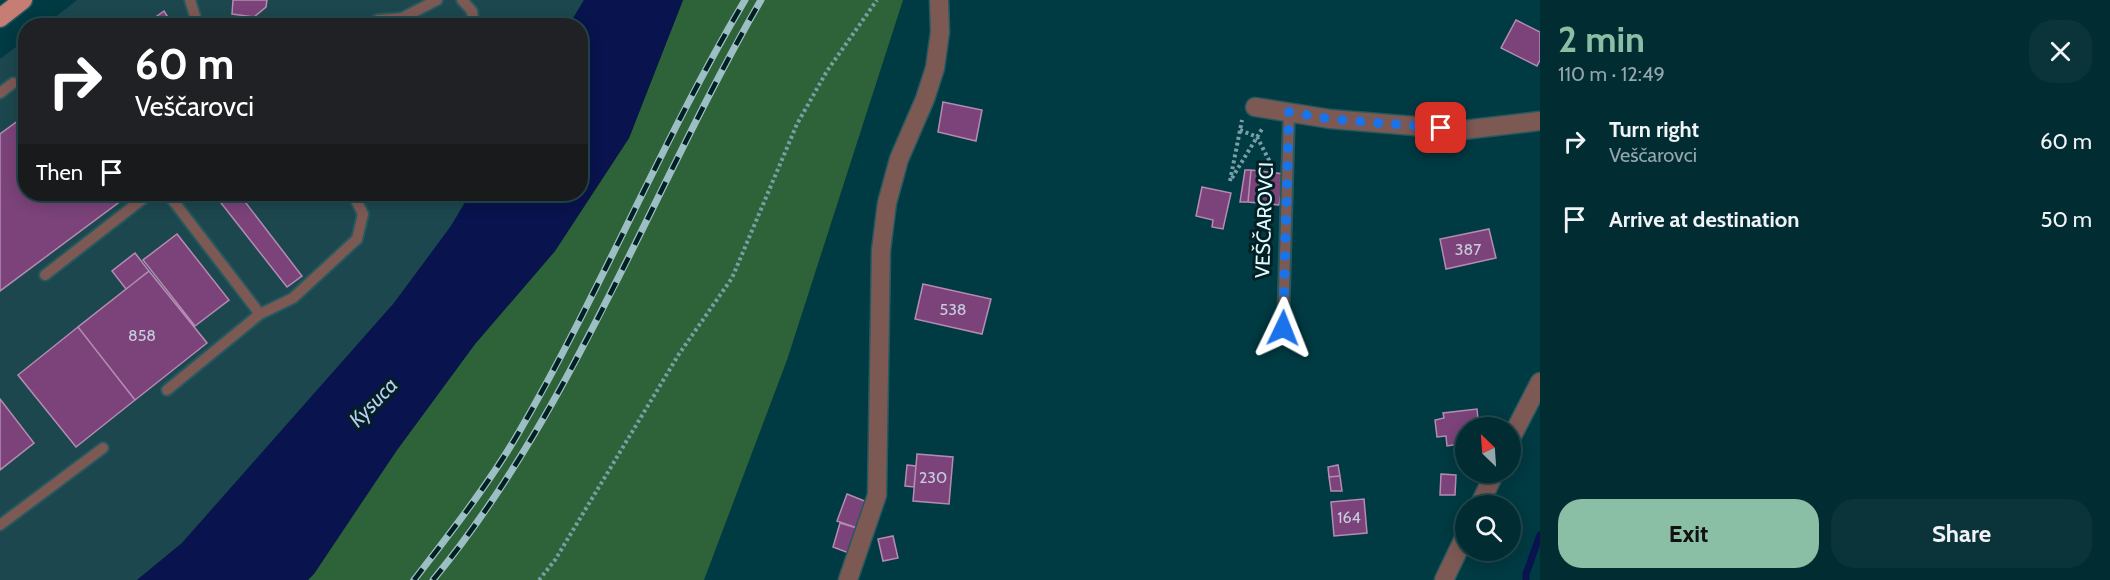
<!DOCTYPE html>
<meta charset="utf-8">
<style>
body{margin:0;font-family:Cabin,sans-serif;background:#0a343a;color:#f1f3f6;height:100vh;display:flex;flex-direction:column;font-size:22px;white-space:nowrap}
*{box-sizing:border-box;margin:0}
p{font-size:20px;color:#95a7ac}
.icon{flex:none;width:33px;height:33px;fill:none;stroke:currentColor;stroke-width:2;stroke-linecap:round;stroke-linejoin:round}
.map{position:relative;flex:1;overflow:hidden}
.panel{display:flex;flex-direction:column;background:#002c32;width:570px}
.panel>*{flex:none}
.hud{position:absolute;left:18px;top:18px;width:570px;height:183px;border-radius:24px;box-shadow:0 3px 15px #0003,0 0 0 2px #22484d;background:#202124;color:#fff;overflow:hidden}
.needle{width:39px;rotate:335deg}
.controls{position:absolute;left:1455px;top:417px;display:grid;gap:12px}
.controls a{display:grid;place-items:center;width:66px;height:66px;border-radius:50%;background:#002c32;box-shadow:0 3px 15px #0003,0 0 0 2px #22484d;font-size:30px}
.pin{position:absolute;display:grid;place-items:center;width:51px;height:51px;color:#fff;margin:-26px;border-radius:12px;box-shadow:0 3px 9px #0006}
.me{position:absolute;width:66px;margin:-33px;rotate:2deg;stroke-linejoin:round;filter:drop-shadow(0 0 4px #0008)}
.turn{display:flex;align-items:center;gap:21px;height:126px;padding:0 18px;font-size:27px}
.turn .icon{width:78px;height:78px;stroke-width:2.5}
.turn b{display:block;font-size:42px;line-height:51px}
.then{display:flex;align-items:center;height:57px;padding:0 18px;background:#0003;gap:12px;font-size:22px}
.round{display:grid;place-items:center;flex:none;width:63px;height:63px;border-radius:24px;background:#0a343a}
.headline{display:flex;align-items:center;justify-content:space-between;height:102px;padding:0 18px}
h1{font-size:36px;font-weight:700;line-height:45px;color:#8abfa5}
.action{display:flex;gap:12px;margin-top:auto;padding:12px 18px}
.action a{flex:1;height:69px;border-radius:24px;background:#8abfa5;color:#111;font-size:24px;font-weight:700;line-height:69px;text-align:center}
.action a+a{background:#0a343a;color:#f1f3f6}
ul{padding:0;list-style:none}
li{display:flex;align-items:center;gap:18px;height:78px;padding:0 18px}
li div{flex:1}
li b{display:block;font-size:22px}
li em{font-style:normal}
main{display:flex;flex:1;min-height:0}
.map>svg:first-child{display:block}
.built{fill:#1c474e}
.green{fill:#2e6238}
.water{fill:#09134d}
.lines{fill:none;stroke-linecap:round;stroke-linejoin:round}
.stream{stroke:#09134d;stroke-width:7}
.building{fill:#7b4379;stroke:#b48cb2;stroke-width:1.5}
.service-casing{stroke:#245960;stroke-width:14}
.minor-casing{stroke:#245960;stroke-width:21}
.primary-casing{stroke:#245960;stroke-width:21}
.path{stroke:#77a0a6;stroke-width:4;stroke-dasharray:3 3;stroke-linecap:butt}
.service{stroke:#7d5954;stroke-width:10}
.minor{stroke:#7d5954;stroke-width:18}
.primary{stroke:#c57d74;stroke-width:18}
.rail-casing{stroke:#9cbfc5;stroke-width:7}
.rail{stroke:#021f23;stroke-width:4.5;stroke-dasharray:14;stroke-linecap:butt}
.route{stroke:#1a73e8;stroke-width:10;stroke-dasharray:0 18}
.labels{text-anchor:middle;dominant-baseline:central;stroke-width:6;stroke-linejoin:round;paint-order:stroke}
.number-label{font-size:16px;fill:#c7ccde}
.street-label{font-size:20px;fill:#e0faff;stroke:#021f23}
.water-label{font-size:21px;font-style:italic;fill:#bdccf1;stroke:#021f23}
</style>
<main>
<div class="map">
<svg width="1540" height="580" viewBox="0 0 1540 580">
<rect width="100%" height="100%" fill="#003a42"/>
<path class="built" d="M77 0H584L569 26H44Z
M25 40 26 194H470L451 226 394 303 182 543 137 580H0V59Z"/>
<path class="green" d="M683 0H903L787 360 704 580H308L397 450 475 344 555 251 629 138Z"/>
<path class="water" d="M584 0H683L629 138 555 251 475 344 397 450 314 574 308 580H137L182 543 394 303 451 226 470 194H580V26L569 25Z"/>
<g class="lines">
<path class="stream" d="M1526 580V574L1540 535"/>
</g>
<path class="building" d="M233 0H267L266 7 254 17 232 14Z
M164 11 169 19 158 26 153 19Z
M1516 20 1540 32V60L1537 66 1501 48Z
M943 102 982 110 976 141 938 132Z
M26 115V194H111L118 203 0 291V134Z
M1245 170H1251L1248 202H1240Z
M1251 170 1284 174 1279 205 1248 202Z
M1202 187 1231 193 1223 229 1212 227 1213 220 1196 216Z
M214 194H239L302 276 287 287Z
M1489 229 1496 258 1446 269 1440 239Z
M177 234 229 300 195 326 143 260Z
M135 253 149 271 126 289 112 271Z
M149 271 207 343 135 400 78 327Z
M923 284 991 299 982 334 915 319Z
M78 327 135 400 76 447 18 375Z
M0 399 34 443 0 470Z
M1477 409 1479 428H1466V443L1447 446 1446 436 1437 437 1435 420 1444 418 1443 413Z
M917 454 953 457 949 504 913 501Z
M907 465 916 466 914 487 905 486Z
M1338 465 1340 476 1329 477 1328 467Z
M1441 474 1456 475 1455 495H1440Z
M1340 476 1342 491H1331L1329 477Z
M847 494 867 502 857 528 837 521Z
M1364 499 1367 533 1334 536 1331 502Z
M840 523 857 528 849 553 833 547Z
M893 536 898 558 883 561 878 539Z"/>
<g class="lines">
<defs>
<path id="service" d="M190 0 198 26
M462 0 472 11 474 26
M365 26 378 20 402 18 437 0
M0 93 13 83
M45 275 149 194
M260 314 293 298 357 239 363 214 353 194
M1283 328 1289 113
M167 390 260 314 168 194
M0 525 103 448"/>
<path id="minor" d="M1255 107 1330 119 1463 130 1540 121
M1510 440 1540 382
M1479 506 1495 472
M848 580 877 495 881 250 887 203 899 159 925 99 935 68 940 32 939 0
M1444 580 1466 534"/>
<path id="primary" d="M0 18 23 0"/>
</defs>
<use href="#service" class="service-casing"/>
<use href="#minor" class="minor-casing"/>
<use href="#primary" class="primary-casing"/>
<path class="path" d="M1240 130 1257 137 1270 162
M1232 178 1262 129
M1230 181 1242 120
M539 580 555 560 679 354 732 278 797 124 827 71 877 0"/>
<use href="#service" class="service"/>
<use href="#minor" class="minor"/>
<use href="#primary" class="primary"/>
<defs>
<path id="rail" d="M414 580C451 532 489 484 519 432 601 291 662 140 745 0
M433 580C574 409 651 190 761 0"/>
</defs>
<use href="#rail" class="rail-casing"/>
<use href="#rail" class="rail"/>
</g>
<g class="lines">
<path class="route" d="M1283 328 1289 112 1330 119 1441 128"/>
</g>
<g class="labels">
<g class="number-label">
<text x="1468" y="249">387</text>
<text x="953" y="309">538</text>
<text x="142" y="335">858</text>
<text x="933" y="477">230</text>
<text x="1349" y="517">164</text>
</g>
<g class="street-label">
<text transform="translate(1264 220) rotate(-88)">VEŠČAROVCI</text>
</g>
<g class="water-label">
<text transform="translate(373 402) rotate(-46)">Kysuca</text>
</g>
</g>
</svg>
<div class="controls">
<a><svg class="needle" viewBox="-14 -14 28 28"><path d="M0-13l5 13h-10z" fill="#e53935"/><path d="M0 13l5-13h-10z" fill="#95a7ac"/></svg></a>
<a><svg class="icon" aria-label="search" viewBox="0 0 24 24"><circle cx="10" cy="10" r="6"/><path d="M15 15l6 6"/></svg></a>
</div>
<div class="pin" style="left:1441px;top:128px;background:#d93025"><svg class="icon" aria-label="arrive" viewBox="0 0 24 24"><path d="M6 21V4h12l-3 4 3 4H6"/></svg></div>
<svg class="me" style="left:1283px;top:328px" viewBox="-20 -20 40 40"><path d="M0-17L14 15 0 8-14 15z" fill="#1a73e8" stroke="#fff" stroke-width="4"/></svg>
<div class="hud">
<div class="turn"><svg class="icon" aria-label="right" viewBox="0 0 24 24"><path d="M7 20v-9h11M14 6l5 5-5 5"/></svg><div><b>60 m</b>Veščarovci</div></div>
<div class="then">Then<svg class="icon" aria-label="arrive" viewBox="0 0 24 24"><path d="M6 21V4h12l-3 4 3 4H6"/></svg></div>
</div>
</div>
<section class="panel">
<div class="headline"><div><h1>2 min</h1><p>110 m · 12:49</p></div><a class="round"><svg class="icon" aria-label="close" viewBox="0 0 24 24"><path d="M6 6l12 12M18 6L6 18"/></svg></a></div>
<ul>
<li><svg class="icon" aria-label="right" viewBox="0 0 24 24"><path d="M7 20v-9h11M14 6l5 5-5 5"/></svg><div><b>Turn right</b><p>Veščarovci</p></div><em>60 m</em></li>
<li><svg class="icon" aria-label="arrive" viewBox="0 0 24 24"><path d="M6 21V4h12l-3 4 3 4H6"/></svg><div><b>Arrive at destination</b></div><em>50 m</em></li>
</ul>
<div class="action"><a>Exit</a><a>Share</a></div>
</section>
</main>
